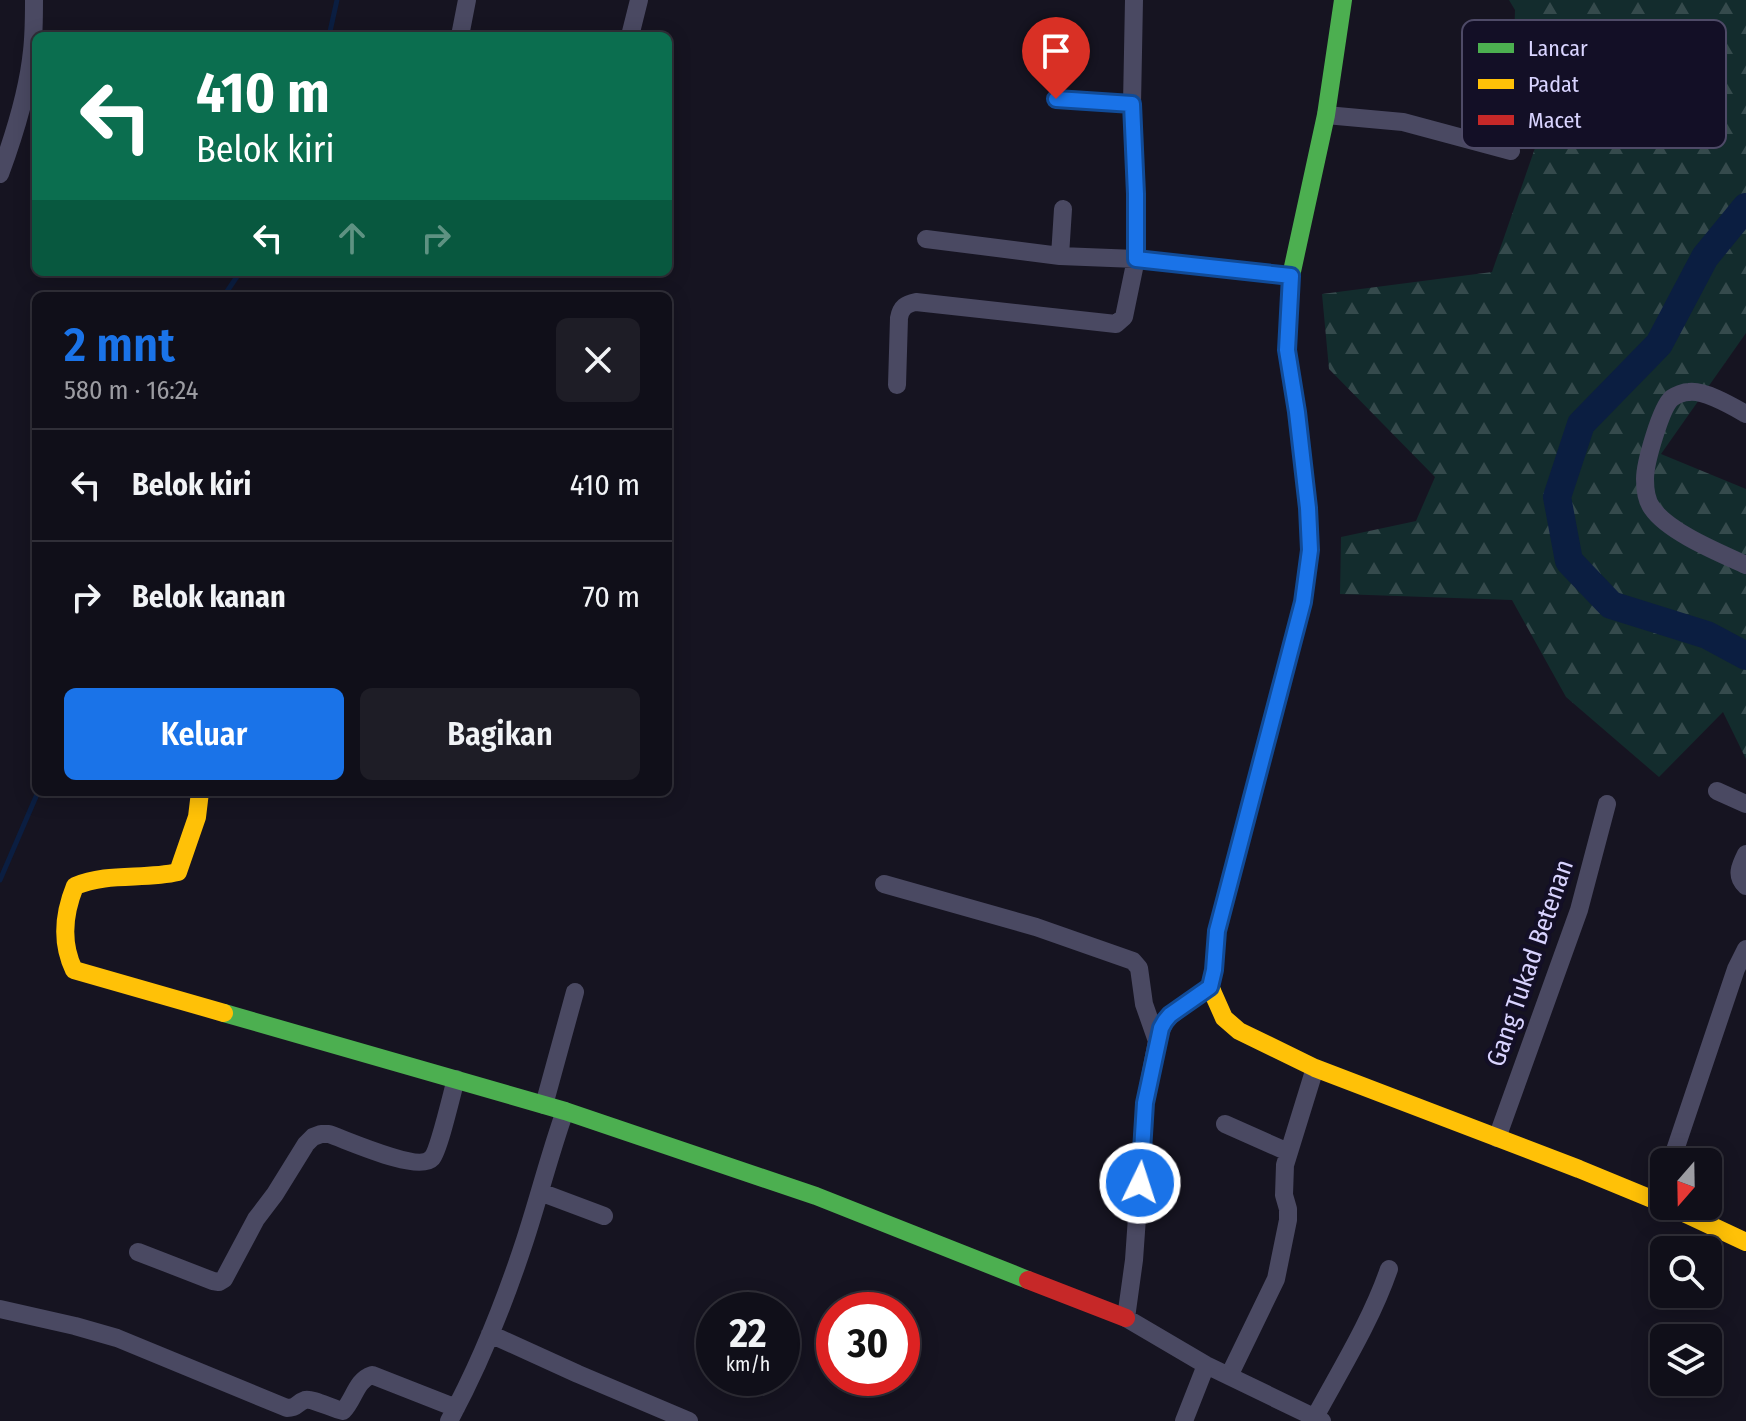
<!DOCTYPE html>
<html lang="id">
<meta charset="utf-8">
<style>
body{margin:0;font-family:"Fira Sans Condensed",sans-serif;background:#1e1d26;color:#f1f3f6;height:100vh;display:flex;flex-direction:column;font-size:30px;white-space:nowrap}
*{box-sizing:border-box;margin:0}
p{font-size:26px;color:#9c9ca2}
.icon{flex:none;width:44px;height:44px;fill:none;stroke:currentColor;stroke-width:2;stroke-linecap:round;stroke-linejoin:round}
.map{position:relative;flex:1;overflow:hidden}
.sheet{position:absolute;left:32px;top:292px;width:640px;height:504px;display:flex;flex-direction:column;background:#100f19;border-radius:12px;box-shadow:0 4px 20px #0003,0 0 0 2px #302f38}
.sheet>*{flex:none}
.guide{position:absolute;left:32px;top:32px;width:640px;height:244px;border-radius:12px;box-shadow:0 4px 20px #0003,0 0 0 2px #302f38;background:#0b6e4f;color:#fff;overflow:hidden}
.needle{width:52px;rotate:200deg}
.buttons{position:absolute;left:1650px;top:1148px;display:grid;gap:16px}
.buttons a{display:grid;place-items:center;width:72px;height:72px;border-radius:12px;background:#100f19;box-shadow:0 4px 20px #0003,0 0 0 2px #302f38;font-size:40px}
.speed{position:absolute;left:696px;top:1292px;display:flex;gap:16px;font-size:40px;font-weight:700;text-align:center}
.speed>*{display:grid;place-content:center;width:104px;height:104px;border-radius:50%;background:#100f19;box-shadow:0 4px 20px #0003,0 0 0 2px #302f38;line-height:1}
.speed small{font-size:20px;font-weight:400}
.speed .limit{border:12px solid #d22;background:#fff;color:#111}
.pin{position:absolute;display:grid;place-items:center;width:68px;height:68px;color:#fff;margin:-82px -34px;border-radius:50% 50% 50% 0;rotate:-45deg;box-shadow:0 0 8px #0007}
.pin .icon{rotate:45deg}
.me{position:absolute;width:88px;margin:-44px;rotate:4deg;stroke-linejoin:round;filter:drop-shadow(0 0 6px #0008)}
.turn{display:flex;align-items:center;gap:28px;height:168px;padding:0 32px;font-size:36px}
.turn .icon{width:104px;height:104px;stroke-width:2.5}
.turn b{display:block;font-size:56px;line-height:68px}
.lanes{display:flex;align-items:center;height:76px;padding:0 32px;background:#0003;justify-content:center;gap:40px;direction:ltr}
.lanes .off{opacity:.35}
.round{display:grid;place-items:center;flex:none;width:84px;height:84px;border-radius:12px;background:#1e1d26}
.head{display:flex;align-items:center;justify-content:space-between;height:136px;padding:0 32px}
h1{font-size:48px;font-weight:600;line-height:60px;color:#1a73e8}
.button{display:flex;gap:16px;margin-top:auto;padding:16px 32px}
.button a{flex:1;height:92px;border-radius:12px;background:#1a73e8;color:#fff;font-size:32px;font-weight:600;line-height:92px;text-align:center}
.button a+a{background:#1e1d26;color:#f1f3f6}
ul{padding:0;list-style:none}
li{display:flex;align-items:center;gap:24px;height:112px;padding:0 32px;border-top:2px solid #302f38}
li div{flex:1}
li b{display:block;font-size:30px}
li em{font-style:normal}
.map>svg:first-child{display:block}
.forest{fill:url(#forest-firs)}
.lines{fill:none;stroke-linecap:round;stroke-linejoin:round}
.stream{stroke:#0b1e41;stroke-width:5}
.river{stroke:#0b1e41;stroke-width:28}
.street{stroke:#4a4962;stroke-width:18}
.fast{stroke:#4caf50;stroke-width:18}
.slow{stroke:#ffc107;stroke-width:18}
.jam{stroke:#c62828;stroke-width:18}
.route-casing{stroke:#114b97;stroke-width:20}
.route{stroke:#1a73e8;stroke-width:14}
.labels{text-anchor:middle;dominant-baseline:central;stroke-width:8;stroke-linejoin:round;paint-order:stroke}
.street-label{font-size:26px;fill:#d9d4ff;stroke:#130f26}
.key{fill:#130f26;stroke:#4e4a67;stroke-width:2}
.key-label{font-size:22px;fill:#d9d4ff}
</style>
<div class="map">
<svg width="1746" height="1421" viewBox="0 0 1746 1421">
<defs>
<pattern id="forest-firs" width="22" height="20" patternUnits="userSpaceOnUse" patternTransform="scale(2)"><rect width="22" height="20" fill="#132c2d"/><path d="M5 1l3.5 6h-7zM16 11l3.5 6h-7z" fill="#354a4c"/></pattern>
</defs>
<rect width="100%" height="100%" fill="#161421"/>
<path class="forest" d="M1509 0H1746V333L1661 454 1746 489V759L1723 712 1659 777 1566 697 1512 600 1340 594 1341 537 1416 521 1435 477 1329 369 1322 294 1492 272 1552 99 1513 79 1515 10Z"/>
<g class="lines">
<path class="stream" d="M329 36 337 0
M224 296 240 272
M0 880 38 792"/>
<path class="river" d="M1746 207 1705 257 1659 344 1581 424 1557 497 1569 561 1611 605 1707 635 1746 656"/>
<path class="street" d="M1134 0 1132 104 1136 194V259L1291 276
M460 36 467 0
M630 36 639 0
M1056 99 1132 104
M1326 115 1403 122 1511 151
M0 174C14 136 28 91 32 51 34 34 34 17 34 0
M1060 256 1063 209
M897 385 899 318C901 307 906 304 916 302L1116 324 1124 317 1136 259 1060 256 926 239
M1746 414C1732 406 1705 390 1689 392 1684 392 1676 395 1672 398 1661 407 1645 463 1645 479 1645 489 1646 500 1652 508 1668 532 1720 553 1746 565
M1717 791 1746 804
M1746 854C1740 866 1735 876 1746 886
M884 884 1036 927 1133 961 1139 968 1144 1004 1157 1041
M1210 987 1181 1007 1165 1021 1157 1041 1145 1103 1134 1260 1126 1318 1206 1365 1322 1421
M544 1105 575 992
M1225 1124 1288 1152
M1497 1138 1579 910 1607 804
M1671 1162 1736 969 1746 949
M540 1192 604 1216
M138 1252 213 1281 219 1282 224 1279 256 1219 275 1194 306 1144 313 1137 321 1134H329C347 1140 419 1173 432 1158 439 1150 452 1093 456 1079
M0 1309 75 1326 117 1338 287 1408C298 1408 296 1403 305 1400 312 1398 333 1409 343 1411 354 1400 356 1380 372 1375L456 1408
M490 1334 578 1374 689 1421
M1229 1376 1276 1279 1288 1220V1209L1284 1195 1285 1165 1315 1068
M1315 1417C1341 1369 1371 1321 1389 1269
M449 1421C480 1364 505 1301 525 1240 539 1197 550 1153 565 1111
M1184 1421 1206 1365"/>
<path class="fast" d="M1212 991 1210 987 1214 970 1217 931 1303 602 1310 550 1308 508 1297 412 1287 350 1291 276 1326 115 1343 0
M224 1013 565 1111 816 1196 1028 1280"/>
<path class="slow" d="M200 792 197 817 178 872C144 880 108 872 75 886 64 913 61 943 74 970L224 1013
M1212 991 1224 1018 1239 1031 1315 1068 1579 1169 1664 1204
M1669 1206 1746 1242"/>
<path class="jam" d="M1028 1280 1126 1318"/>
</g>
<g class="lines">
<defs>
<path id="route" d="M1056 99 1132 104 1136 194V259L1291 276 1287 350 1297 412 1308 508 1310 550 1303 602 1217 931 1214 970 1210 987 1170 1015 1165 1021 1161 1028 1145 1103 1140 1183"/>
</defs>
<use href="#route" class="route-casing"/>
<use href="#route" class="route"/>
</g>
<g class="labels">
<g class="street-label">
<text transform="translate(1530 963) rotate(-71)">Gang Tukad Betenan</text>
</g>
</g>
<rect x="1462" y="20" width="264" height="128" rx="12" class="key"/>
<rect x="1478" y="43" width="36" height="10" fill="#4caf50"/>
<rect x="1478" y="79" width="36" height="10" fill="#ffc107"/>
<rect x="1478" y="115" width="36" height="10" fill="#c62828"/>
<g class="key-label">
<text x="1528" y="56">Lancar</text>
<text x="1528" y="92">Padat</text>
<text x="1528" y="128">Macet</text>
</g>
</svg>
<div class="buttons">
<a><svg class="needle" viewBox="-14 -14 28 28"><path d="M0-13l5 13h-10z" fill="#e53935"/><path d="M0 13l5-13h-10z" fill="#9c9ca2"/></svg></a>
<a><svg class="icon" aria-label="search" viewBox="0 0 24 24"><circle cx="10" cy="10" r="6"/><path d="M15 15l6 6"/></svg></a>
<a><svg class="icon" aria-label="layers" viewBox="0 0 24 24"><path d="M12 4l9 5-9 5-9-5zM3 14l9 5 9-5"/></svg></a>
</div>
<div class="speed"><div>22<small>km/h</small></div><div class="limit">30</div></div>
<div class="pin" style="left:1056px;top:99px;background:#d93025"><svg class="icon" aria-label="arrive" viewBox="0 0 24 24"><path d="M6 21V4h12l-3 4 3 4H6"/></svg></div>
<svg class="me" style="left:1140px;top:1183px" viewBox="-20 -20 40 40"><circle r="17" fill="#1a73e8" stroke="#fff" stroke-width="3"/><path d="M0-11L8 9 0 5-8 9z" fill="#fff"/></svg>
<div class="guide">
<div class="turn"><svg class="icon" aria-label="left" viewBox="0 0 24 24"><path d="M17 20v-9H6M10 6l-5 5 5 5"/></svg><div><b>410 m</b>Belok kiri</div></div>
<div class="lanes"><svg class="icon" aria-label="left" viewBox="0 0 24 24"><path d="M17 20v-9H6M10 6l-5 5 5 5"/></svg><svg class="icon off" aria-label="ahead" viewBox="0 0 24 24"><path d="M12 20V5M6 11l6-6 6 6"/></svg><svg class="icon off" aria-label="right" viewBox="0 0 24 24"><path d="M7 20v-9h11M14 6l5 5-5 5"/></svg></div>
</div>
<section class="sheet">
<div class="head"><div><h1>2 mnt</h1><p>580 m · 16:24</p></div><a class="round"><svg class="icon" aria-label="close" viewBox="0 0 24 24"><path d="M6 6l12 12M18 6L6 18"/></svg></a></div>
<ul>
<li><svg class="icon" aria-label="left" viewBox="0 0 24 24"><path d="M17 20v-9H6M10 6l-5 5 5 5"/></svg><div><b>Belok kiri</b></div><em>410 m</em></li>
<li><svg class="icon" aria-label="right" viewBox="0 0 24 24"><path d="M7 20v-9h11M14 6l5 5-5 5"/></svg><div><b>Belok kanan</b></div><em>70 m</em></li>
</ul>
<div class="button"><a>Keluar</a><a>Bagikan</a></div>
</section>
</div>
